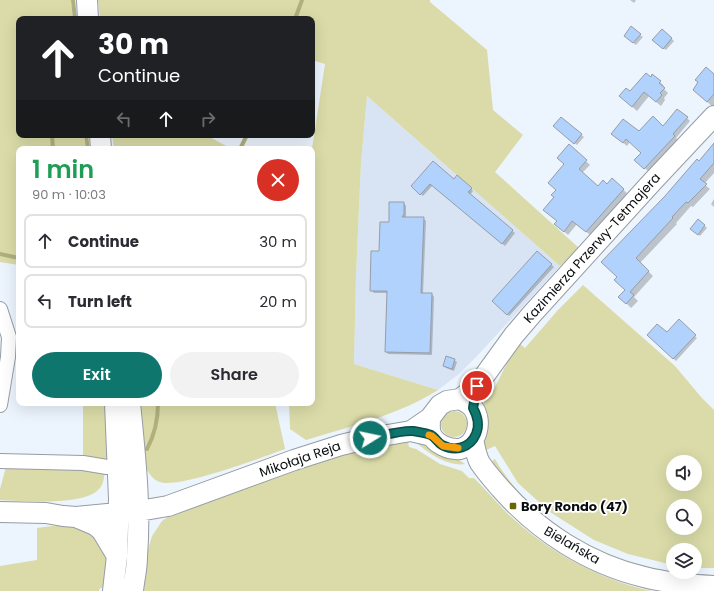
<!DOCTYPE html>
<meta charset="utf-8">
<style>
body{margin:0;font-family:Poppins,sans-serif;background:#f2f2f3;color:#2b2b33;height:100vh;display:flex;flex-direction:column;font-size:15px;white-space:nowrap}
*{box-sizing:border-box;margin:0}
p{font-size:13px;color:#7c7c81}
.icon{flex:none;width:22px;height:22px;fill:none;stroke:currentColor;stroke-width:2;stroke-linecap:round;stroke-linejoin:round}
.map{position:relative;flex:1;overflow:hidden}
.side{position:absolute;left:16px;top:146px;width:299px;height:260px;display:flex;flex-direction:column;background:#fff;border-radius:8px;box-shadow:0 4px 16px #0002}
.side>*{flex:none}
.top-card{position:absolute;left:16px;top:16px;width:299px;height:122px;border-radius:8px;box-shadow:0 4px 16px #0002;background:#202124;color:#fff;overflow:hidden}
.controls{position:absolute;left:666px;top:455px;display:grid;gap:8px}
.controls a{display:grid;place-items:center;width:36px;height:36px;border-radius:50%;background:#fff;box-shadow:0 4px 16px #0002;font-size:20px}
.pin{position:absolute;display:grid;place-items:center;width:34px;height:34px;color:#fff;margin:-17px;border:2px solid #fff;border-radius:50%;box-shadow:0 1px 4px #0007}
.me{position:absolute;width:44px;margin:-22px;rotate:80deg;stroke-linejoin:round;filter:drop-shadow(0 0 3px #0008)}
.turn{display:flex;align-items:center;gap:14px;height:84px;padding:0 16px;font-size:18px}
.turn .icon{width:52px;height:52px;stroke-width:2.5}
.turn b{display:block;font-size:28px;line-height:34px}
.lanes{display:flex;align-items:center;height:38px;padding:0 16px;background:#0003;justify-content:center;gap:20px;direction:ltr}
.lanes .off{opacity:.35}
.round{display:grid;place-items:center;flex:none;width:42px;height:42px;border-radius:21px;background:#f2f2f3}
.headline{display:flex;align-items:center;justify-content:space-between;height:68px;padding:0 16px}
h1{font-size:24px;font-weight:600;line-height:30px;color:#1e9e55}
.action{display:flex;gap:8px;margin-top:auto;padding:8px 16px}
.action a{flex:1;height:46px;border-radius:24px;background:#0f766e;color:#fff;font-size:16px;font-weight:600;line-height:46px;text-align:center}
.action a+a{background:#f2f2f3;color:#2b2b33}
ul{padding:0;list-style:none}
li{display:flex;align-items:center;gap:12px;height:54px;margin:0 8px 6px;padding:0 8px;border:2px solid #e1e1e2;border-radius:8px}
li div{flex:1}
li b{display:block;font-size:15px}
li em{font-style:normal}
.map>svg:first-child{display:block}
.built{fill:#d8e4f3}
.green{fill:#dadba8;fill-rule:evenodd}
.shadow{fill:#0003}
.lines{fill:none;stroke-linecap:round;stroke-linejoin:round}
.stream{stroke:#afb07e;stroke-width:4}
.building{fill:#b1d2fc;stroke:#979da6}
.street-casing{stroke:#969ca5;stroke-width:16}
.secondary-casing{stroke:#969ca5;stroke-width:22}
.street{stroke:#fff;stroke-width:14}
.secondary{stroke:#fff;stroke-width:20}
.route-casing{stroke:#0a4d48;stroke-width:10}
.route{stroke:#0f766e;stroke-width:7}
.slow{stroke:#f59e0b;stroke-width:7}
.poi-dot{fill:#696701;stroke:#fff;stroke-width:1.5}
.labels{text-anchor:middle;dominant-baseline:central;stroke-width:3.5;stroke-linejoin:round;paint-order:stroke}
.street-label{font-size:13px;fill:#0a0d0f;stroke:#fff}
.poi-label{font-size:13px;font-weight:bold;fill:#0a0d0f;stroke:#fff;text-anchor:start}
</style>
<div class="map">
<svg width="714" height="591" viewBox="0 0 714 591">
<rect width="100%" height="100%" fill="#ecf4fd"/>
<path class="built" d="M367 96 560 266 477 356 459 374 438 390 354 364 356 275 361 163Z"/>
<path class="green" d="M0 0H71L73 19H19V135H84L86 149H19V265L0 262Z
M98 0H430V2L487 50 493 110 523 135 495 172 579 248 560 266 367 96 361 163 356 275 354 364 438 390C398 415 352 426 306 440L290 429 289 403H312V149L325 64 312 60V19H100Z
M112 135H206L230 148 114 149Z
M583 285 675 366 701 397 714 410V568H695V550H673V565L628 554 594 540 550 512 518 483 495 446 486 450C484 447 482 444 482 441 479 431 482 405 487 395L490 397 508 361 520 344 525 348 558 310ZM673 462H695V484H673ZM673 506H695V528H673Z
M83 403H109L108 461 83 460Z
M135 403H275L285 449C263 457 179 489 160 482 154 480 151 476 147 470Z
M441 424a13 13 0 1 1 26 0a13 13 0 1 1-26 0Z
M420 441 455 457 465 464C449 467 427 453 416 442Z
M408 442 409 447 416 449 440 464 462 471 469 478H474C486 490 496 502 508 514 547 551 599 580 652 591H144L147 553 152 536 162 521 176 511 232 494 280 472 376 444Z
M495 459C509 484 528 503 550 520 558 525 566 532 575 537 617 562 666 574 714 575V578L677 576 607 557 555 528 499 476 492 461Z
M6 467 105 470C104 477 104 485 98 490 82 506 23 501 0 500V489Z
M60 525 84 527 95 533 109 562 106 588H100L99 591H0V566L37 560V528Z"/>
<path class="shadow" d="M630 0H636L634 3Z
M662 30 674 41 666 50 656 43Z
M640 35 643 37 636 45 627 38Z
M714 75V106L713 107 699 95Z
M651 78 660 82 664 86 663 88 668 93 664 98 665 100 661 106 649 96 637 111 620 96 630 93Z
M561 118 584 137 577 145 557 129Z
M687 118 690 121 676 138 678 140 649 172 636 160 642 153 630 142 627 146 616 137 663 127Z
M569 145 590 165 582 173 598 187 607 185 612 180 628 194 590 235 577 224 568 235 560 228 558 222 555 197 565 164Z
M714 145V173L704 184 710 189 693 207 691 206 676 223 677 224 640 263 653 276 634 297 638 301 631 308 620 297 626 290 616 280 699 162Z
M433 162 454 180 471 188 473 191 470 195 515 233 505 246 433 185 423 196 415 189Z
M714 199V207L711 204Z
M404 203 406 206V218H423L426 221 423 294H432L434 297 432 355 388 354 386 351 387 293H374L371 290 380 252 390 223Z
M698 220 707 228 700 236 694 231Z
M537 252 554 267 509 316 493 301Z
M679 321 697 338 676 361 648 335 667 334Z
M454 360 457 362 454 371 446 368 444 366Z"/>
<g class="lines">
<path class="stream" d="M73 0 75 19
M295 19 302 0
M52 135 53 149
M86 135 88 149
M240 149 247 135
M0 254 19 258
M147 449C155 434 158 420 158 403"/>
</g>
<path class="building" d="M631 26 641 34 633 43 624 36Z
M662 29 672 38 663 49 652 40Z
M706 67 714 74V94L707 102 693 90 698 82 695 80Z
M646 73 651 77 652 74 661 81 659 83 665 88 660 93 662 95 656 102 644 92 632 107 619 96 626 88 630 91Z
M677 109 688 117 673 134 675 136 644 169 634 160 641 153 626 139 623 143 611 134 623 119 639 131 653 116 663 126Z
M561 117 582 134 574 144 553 126Z
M714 143V163L700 179 707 184 688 203 686 202 672 217 673 218 636 258 649 271 630 292 634 295 626 304 618 297 625 290 614 280 617 277 601 262 665 196 697 159 699 161Z
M569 144 587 160 579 169 598 186 603 180 607 184 612 178 624 189 586 232 572 221 564 232 554 224 557 221 543 210 554 197 551 195 556 190 548 183 564 164 557 158Z
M433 161 454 179 457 175 472 188 468 192 513 230 502 244 430 184 420 195 411 186Z
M389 202H404V214L402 217H424L421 293H432L430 353 385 352 387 291H370L371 251H379L380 222H389Z
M698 219 705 225 698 235 690 229Z
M537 251 552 264 507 315 492 301Z
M679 319 696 335 673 359 647 335 657 324 667 332Z
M446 356 455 359 452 369 443 366Z"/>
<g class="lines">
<defs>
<path id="street" d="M0 309 9 337 8 357 0 405
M0 461 83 463 107 467"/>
<path id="secondary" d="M87 0 88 19
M100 135 101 149
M460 399 477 386 514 335 532 314 652 182 714 116
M130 403C135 454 141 506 137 557 137 569 134 580 133 591
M411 431 430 418 440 405 447 401 460 399C465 402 470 404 473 408 483 421 477 445 460 449 449 450 435 444 431 434 429 429 430 424 430 418
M473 440C475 447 476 456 480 463 486 472 494 481 501 489 539 532 589 564 644 577 667 583 691 585 714 586
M0 512 46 513 63 516 76 517 139 511 168 506 294 460 341 445 370 438 411 431 432 436
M76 517 95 525 102 531 117 556
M113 591 117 556 119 499 115 403"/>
</defs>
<use href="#street" class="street-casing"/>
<use href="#secondary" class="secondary-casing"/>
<use href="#street" class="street"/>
<use href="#secondary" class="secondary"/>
</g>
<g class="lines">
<defs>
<path id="route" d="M370 438C382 436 401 430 413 431 418 432 426 433 431 435 435 437 438 443 442 445 455 452 470 448 476 434 480 425 478 417 473 408L477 386"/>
</defs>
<use href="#route" class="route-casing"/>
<use href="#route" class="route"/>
<path class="slow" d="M429 435 432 436 443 446 458 448"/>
</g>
<rect class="poi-dot" x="509" y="502" width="8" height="8" rx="2"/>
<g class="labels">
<g class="street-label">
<text transform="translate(592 248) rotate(-48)">Kazimierza Przerwy-Tetmajera</text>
<text transform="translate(300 459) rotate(-19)">Mikołaja Reja</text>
<text transform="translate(572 545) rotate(30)">Bielańska</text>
</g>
<g class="poi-label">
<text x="521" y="506">Bory Rondo (47)</text>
</g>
</g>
</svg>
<div class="controls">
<a><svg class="icon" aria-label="sound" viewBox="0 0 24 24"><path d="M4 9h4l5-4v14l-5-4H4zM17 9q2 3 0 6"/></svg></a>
<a><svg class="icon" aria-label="search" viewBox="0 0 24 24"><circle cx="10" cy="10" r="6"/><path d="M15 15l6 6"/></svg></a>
<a><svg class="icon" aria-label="layers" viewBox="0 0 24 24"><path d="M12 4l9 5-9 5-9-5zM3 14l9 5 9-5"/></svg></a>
</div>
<div class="pin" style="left:477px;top:386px;background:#d93025"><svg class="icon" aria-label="arrive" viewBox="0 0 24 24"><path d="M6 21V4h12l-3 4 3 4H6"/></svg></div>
<svg class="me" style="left:370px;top:438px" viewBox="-20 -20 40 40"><circle r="17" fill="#0f766e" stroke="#fff" stroke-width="3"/><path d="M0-11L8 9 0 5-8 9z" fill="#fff"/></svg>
<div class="top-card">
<div class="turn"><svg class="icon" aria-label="ahead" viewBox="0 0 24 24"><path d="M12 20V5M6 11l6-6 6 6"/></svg><div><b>30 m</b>Continue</div></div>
<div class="lanes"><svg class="icon off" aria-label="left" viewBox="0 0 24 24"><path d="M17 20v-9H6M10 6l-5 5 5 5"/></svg><svg class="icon" aria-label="ahead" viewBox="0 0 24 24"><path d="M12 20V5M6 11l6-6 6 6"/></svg><svg class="icon off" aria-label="right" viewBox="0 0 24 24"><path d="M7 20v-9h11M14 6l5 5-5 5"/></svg></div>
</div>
<section class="side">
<div class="headline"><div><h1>1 min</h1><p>90 m · 10:03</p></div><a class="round" style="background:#d93025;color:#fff"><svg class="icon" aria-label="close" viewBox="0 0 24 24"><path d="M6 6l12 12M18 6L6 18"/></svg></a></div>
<ul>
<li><svg class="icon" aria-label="ahead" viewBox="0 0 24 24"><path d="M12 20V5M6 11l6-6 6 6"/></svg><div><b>Continue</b></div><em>30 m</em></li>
<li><svg class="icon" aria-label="left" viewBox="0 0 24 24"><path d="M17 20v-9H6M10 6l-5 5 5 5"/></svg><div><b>Turn left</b></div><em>20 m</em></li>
</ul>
<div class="action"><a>Exit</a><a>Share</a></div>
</section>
</div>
